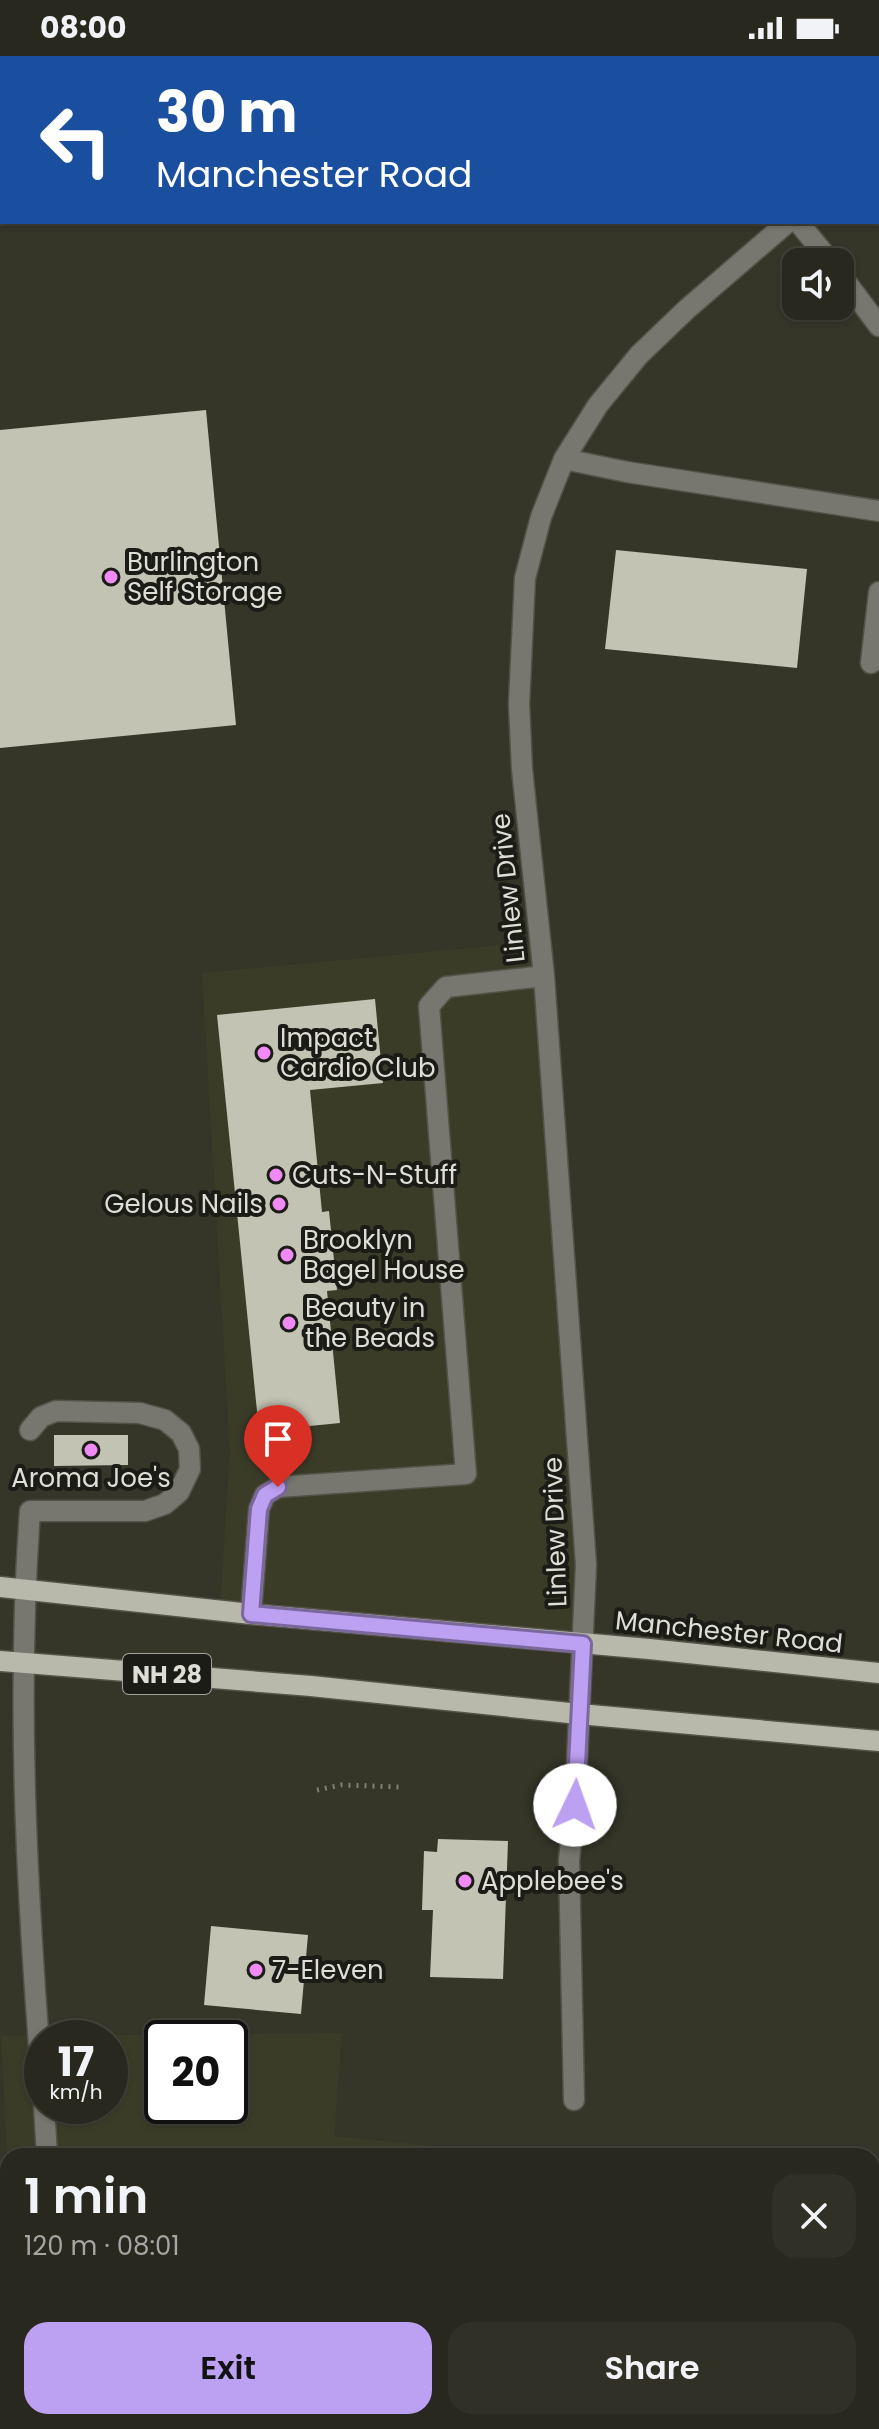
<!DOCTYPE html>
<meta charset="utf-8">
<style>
body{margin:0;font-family:Poppins,sans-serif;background:#303027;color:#f1f3f6;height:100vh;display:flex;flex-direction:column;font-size:30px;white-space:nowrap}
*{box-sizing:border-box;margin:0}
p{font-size:26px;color:#a5a6a4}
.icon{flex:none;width:44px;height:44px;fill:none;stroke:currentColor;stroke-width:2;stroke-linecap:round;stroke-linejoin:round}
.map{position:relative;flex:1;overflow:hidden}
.details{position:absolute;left:0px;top:2092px;width:880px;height:282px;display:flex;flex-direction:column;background:#28281e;border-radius:24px 24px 0 0;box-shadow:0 2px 6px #0004,0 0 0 2px #44443c}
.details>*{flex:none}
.guide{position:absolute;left:0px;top:0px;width:880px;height:168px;box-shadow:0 2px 6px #0004,0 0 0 2px #44443c;background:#1a4fa0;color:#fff;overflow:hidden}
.fabs{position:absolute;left:782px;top:192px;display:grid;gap:16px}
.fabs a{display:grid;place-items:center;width:72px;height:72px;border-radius:16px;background:#28281e;box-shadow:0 2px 6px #0004,0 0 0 2px #44443c;font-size:40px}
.speed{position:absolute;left:24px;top:1964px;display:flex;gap:16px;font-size:40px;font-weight:700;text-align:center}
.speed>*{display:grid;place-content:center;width:104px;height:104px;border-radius:50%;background:#28281e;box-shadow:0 2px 6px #0004,0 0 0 2px #44443c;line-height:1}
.speed small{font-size:20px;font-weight:400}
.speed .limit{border:4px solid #111;border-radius:12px;background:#fff;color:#111}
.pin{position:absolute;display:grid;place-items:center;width:68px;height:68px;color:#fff;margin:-82px -34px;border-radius:50% 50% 50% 0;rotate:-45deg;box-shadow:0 0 8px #0007}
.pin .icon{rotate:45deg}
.me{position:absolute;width:88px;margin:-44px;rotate:3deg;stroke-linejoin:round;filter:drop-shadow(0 0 6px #0008)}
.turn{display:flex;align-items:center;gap:28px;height:168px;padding:0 24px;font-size:36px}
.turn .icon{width:104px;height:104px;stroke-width:2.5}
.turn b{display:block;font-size:56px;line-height:68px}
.round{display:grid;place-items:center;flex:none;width:84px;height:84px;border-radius:24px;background:#303027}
.overview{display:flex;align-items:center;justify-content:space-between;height:136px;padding:0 24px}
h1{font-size:48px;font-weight:600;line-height:60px}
.action{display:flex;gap:16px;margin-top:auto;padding:16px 24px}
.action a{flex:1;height:92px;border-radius:24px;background:#bca0f2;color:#111;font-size:32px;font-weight:600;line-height:92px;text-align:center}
.action a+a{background:#303027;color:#f1f3f6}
.status{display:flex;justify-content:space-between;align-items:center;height:56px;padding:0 40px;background:#28281e;direction:ltr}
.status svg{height:22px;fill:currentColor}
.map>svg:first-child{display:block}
.built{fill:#3b3c28;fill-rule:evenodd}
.forest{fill:#7b637b}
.building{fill:#c3c3b3}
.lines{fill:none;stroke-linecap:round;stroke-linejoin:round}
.minor-casing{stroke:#535347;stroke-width:23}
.major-casing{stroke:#535347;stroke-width:23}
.path{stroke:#7f7f75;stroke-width:5;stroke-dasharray:2 6;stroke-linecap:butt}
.minor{stroke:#777770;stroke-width:20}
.major{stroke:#b8b9ab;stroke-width:20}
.route-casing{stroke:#7a689d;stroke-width:20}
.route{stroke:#bca0f2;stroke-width:14}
.poi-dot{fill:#f08bf6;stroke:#1c1c16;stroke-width:3}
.labels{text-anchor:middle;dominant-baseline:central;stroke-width:8;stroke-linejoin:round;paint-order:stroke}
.shield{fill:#1c1c16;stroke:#a4a49c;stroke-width:2}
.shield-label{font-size:24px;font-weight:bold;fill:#deded6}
.poi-label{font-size:26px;fill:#deded6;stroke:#1c1c16;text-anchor:start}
.street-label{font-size:26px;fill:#deded6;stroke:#1c1c16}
</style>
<div class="status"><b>08:00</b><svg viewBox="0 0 49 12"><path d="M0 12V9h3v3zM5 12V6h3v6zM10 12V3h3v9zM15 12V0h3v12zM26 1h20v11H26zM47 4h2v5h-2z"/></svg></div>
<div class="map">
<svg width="879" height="2373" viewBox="0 0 879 2373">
<rect width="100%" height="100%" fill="#353528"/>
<path class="built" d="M533 886 583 1588 220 1554 230 1395 202 917Z
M342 1977 334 2080 529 2100H8V2116L1 1980ZM42 1982H110V2050H42ZM162 1982H230V2050H162Z
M21 2366H733V2373H21Z"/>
<path class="forest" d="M701 2366H815V2373H700Z"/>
<path class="building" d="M206 354 236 669 0 692V374Z
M616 494 807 513 797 612 605 593Z
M375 943 383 1027 310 1034 322 1156 329 1155 337 1234 327 1235 340 1367 259 1375 217 959Z
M54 1379H128V1409L54 1410Z
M438 1783 508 1785 503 1923 430 1921 433 1854H422L424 1795 437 1796Z
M211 1870 308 1879 301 1958 204 1949Z"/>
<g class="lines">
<defs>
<path id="minor" d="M558 0 560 2
M877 0 879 1
M696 2 720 0
M878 60 879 58
M798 166 831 206
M840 218 879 270
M564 403 627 416 879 455
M871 607 879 536
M30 1374 41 1361 56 1355 140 1357 165 1364 181 1377 189 1393 190 1413 179 1436 165 1448 145 1455H30C16 1646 27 1838 42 2029
M251 1558 259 1453 265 1439 278 1431 466 1418 429 950 446 931 544 920
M574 2044 569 1804 575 1749 586 1509 544 920 522 713 519 648 525 522 541 461 564 403 598 349 639 299 687 253 788 166
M44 2050 47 2100
M60 2366 61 2373"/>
<path id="major" d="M0 1531 251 1558 649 1593 879 1617
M0 1605 311 1630 579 1658 879 1685"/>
</defs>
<use href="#minor" class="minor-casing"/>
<use href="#major" class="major-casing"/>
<path class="path" d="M317 1734 341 1729 400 1731"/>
<use href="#minor" class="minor"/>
<use href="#major" class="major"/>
</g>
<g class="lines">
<defs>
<path id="route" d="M278 1431 265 1439 259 1453 251 1558 583 1588 575 1749"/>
</defs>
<use href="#route" class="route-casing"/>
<use href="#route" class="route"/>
</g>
<g class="poi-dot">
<circle cx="111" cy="521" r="8"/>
<circle cx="264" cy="997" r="8"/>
<circle cx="276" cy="1119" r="8"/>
<circle cx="279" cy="1148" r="8"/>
<circle cx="287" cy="1199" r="8"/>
<circle cx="289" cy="1267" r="8"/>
<circle cx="91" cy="1394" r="8"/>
<circle cx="465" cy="1825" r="8"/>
<circle cx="256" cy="1914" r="8"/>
</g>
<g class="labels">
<rect class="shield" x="123" y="1598" width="88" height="40" rx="6"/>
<g class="shield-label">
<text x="167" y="1618">NH 28</text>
</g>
<g class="poi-label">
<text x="127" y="506">Burlington<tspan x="127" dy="30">Self Storage</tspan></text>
<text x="280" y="982">Impact<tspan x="280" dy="30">Cardio Club</tspan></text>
<text x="292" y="1119">Cuts-N-Stuff</text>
<text x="263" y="1148" text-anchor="end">Gelous Nails</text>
<text x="303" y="1184">Brooklyn<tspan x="303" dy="30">Bagel House</tspan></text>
<text x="305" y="1252">Beauty in<tspan x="305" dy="30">the Beads</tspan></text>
<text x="91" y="1422" text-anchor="middle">Aroma Joe's</text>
<text x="481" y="1825">Applebee's</text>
<text x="272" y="1914">7-Eleven</text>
</g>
<g class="street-label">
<text transform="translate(508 832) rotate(-96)">Linlew Drive</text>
<text transform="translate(555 1476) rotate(-92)">Linlew Drive</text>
<text transform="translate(729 1576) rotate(6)">Manchester Road</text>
</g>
</g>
</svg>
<div class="fabs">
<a><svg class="icon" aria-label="sound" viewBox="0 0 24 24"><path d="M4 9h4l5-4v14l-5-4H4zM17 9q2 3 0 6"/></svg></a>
</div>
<div class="speed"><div>17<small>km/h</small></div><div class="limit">20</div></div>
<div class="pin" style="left:278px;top:1431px;background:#d93025"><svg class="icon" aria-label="arrive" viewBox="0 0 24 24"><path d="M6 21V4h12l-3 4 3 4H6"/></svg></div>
<svg class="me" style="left:575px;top:1749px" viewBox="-20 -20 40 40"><circle r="19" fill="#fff"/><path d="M0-13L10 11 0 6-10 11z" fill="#bca0f2"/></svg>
<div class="guide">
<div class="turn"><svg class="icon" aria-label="left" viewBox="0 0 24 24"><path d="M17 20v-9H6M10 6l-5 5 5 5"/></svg><div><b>30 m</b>Manchester Road</div></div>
</div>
<section class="details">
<div class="overview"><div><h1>1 min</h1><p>120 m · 08:01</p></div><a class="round"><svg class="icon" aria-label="close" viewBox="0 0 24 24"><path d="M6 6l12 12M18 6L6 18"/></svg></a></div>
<div class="action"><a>Exit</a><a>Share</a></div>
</section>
</div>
